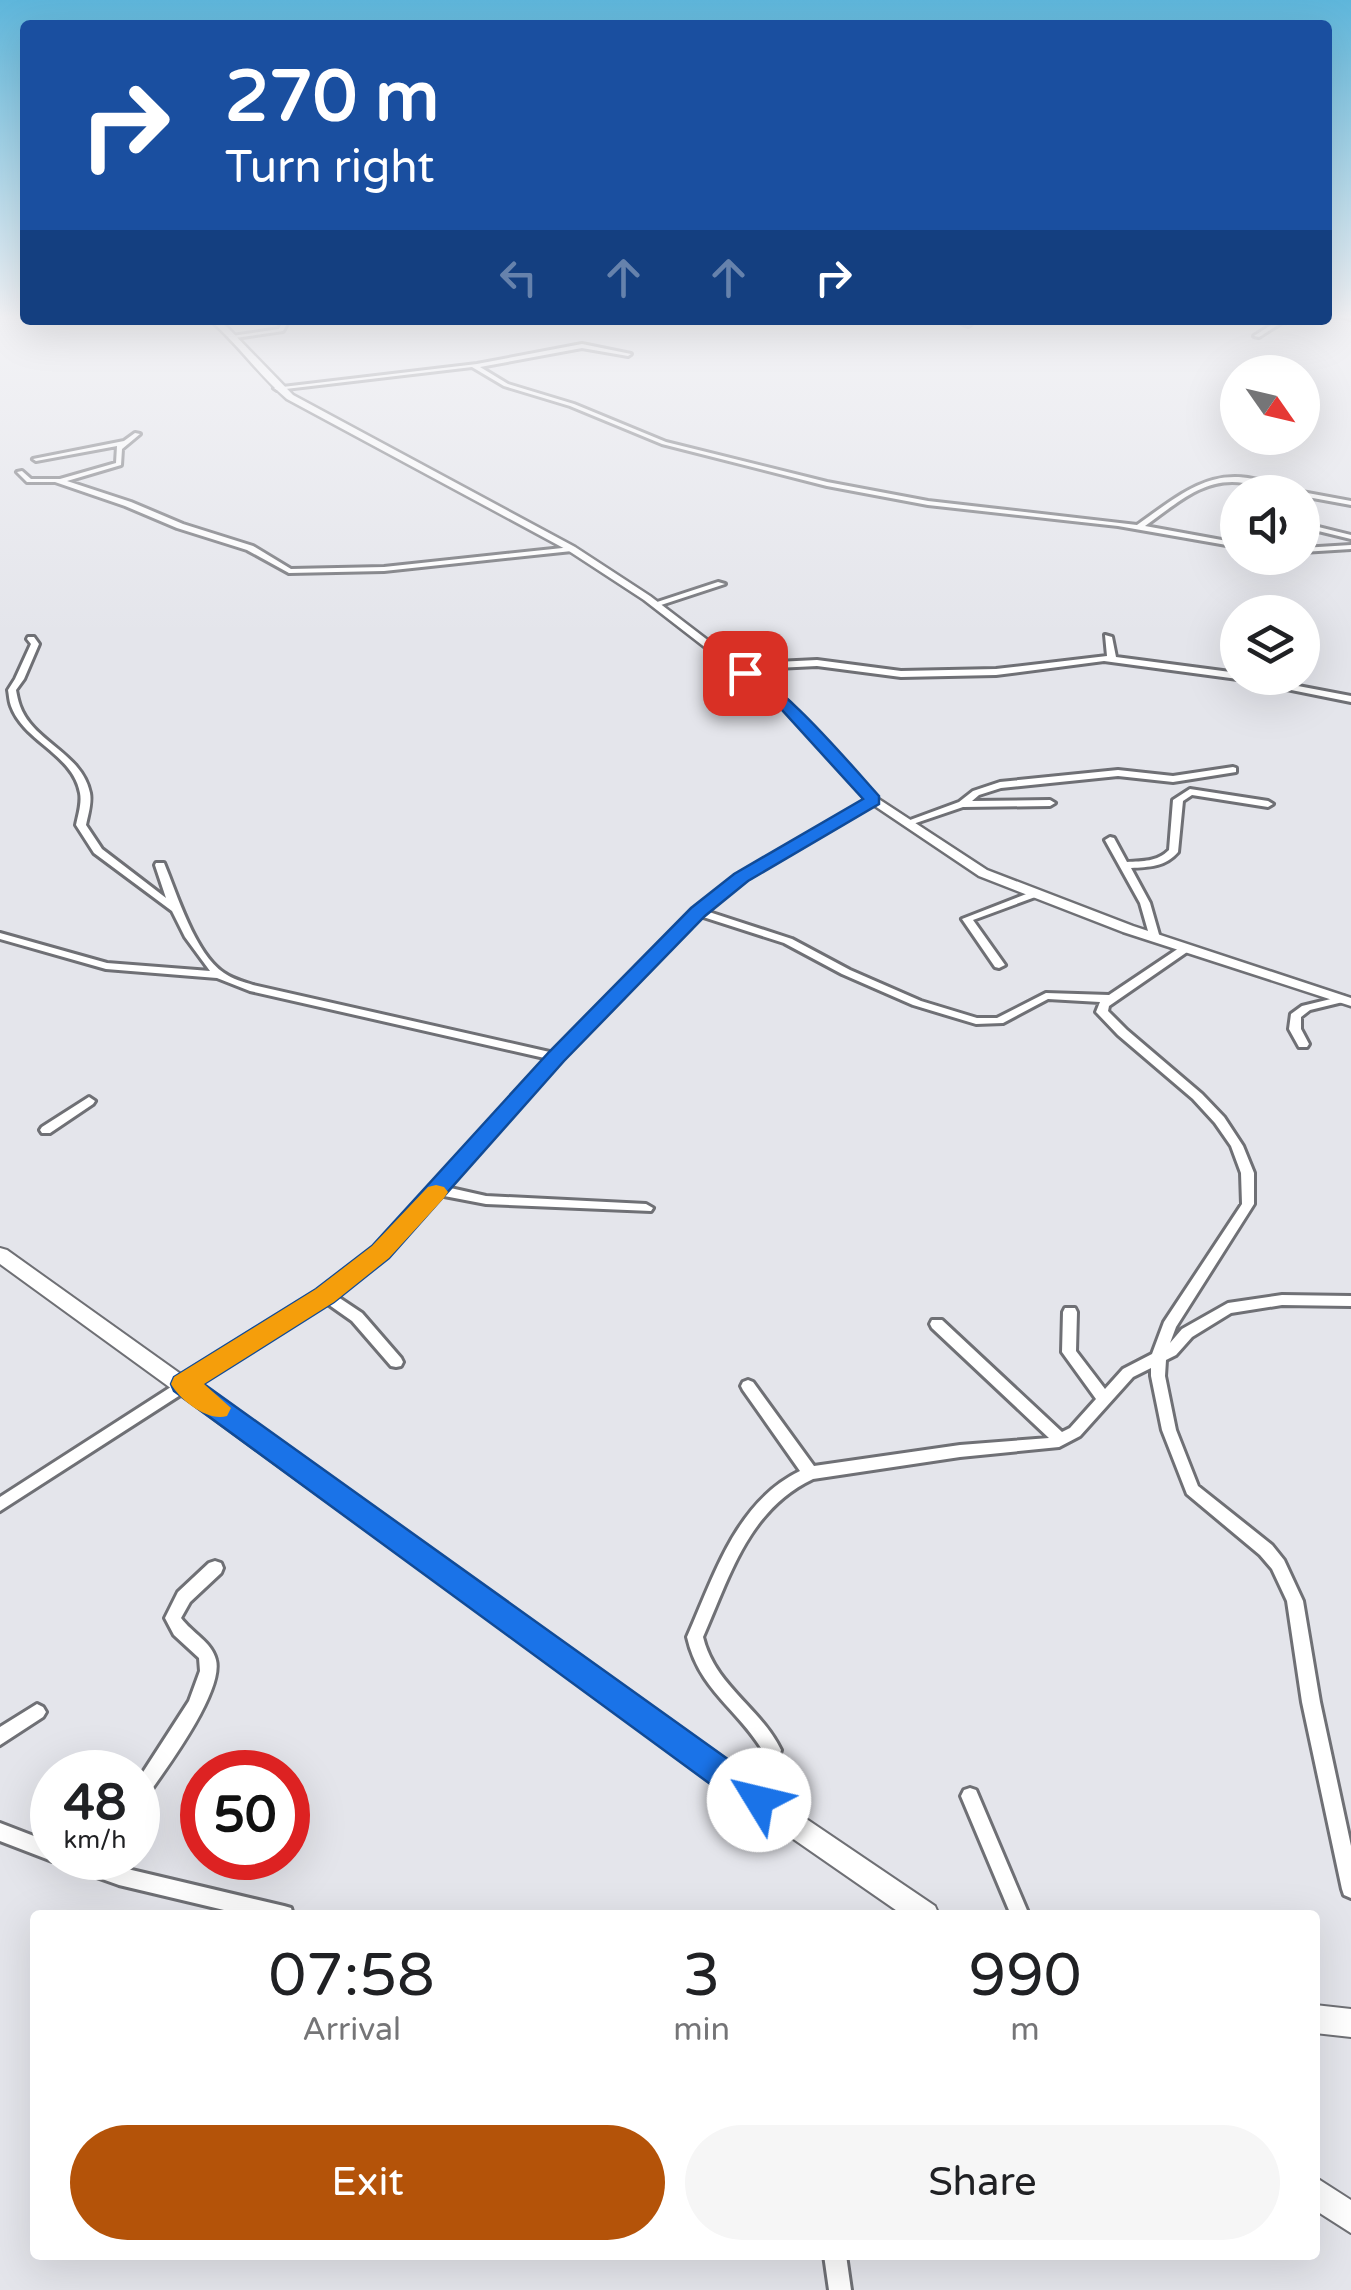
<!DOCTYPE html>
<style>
body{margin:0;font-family:"Varela Round",sans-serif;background:#f6f6f6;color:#202124;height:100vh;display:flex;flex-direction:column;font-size:38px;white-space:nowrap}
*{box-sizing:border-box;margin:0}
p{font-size:32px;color:#757577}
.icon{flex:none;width:55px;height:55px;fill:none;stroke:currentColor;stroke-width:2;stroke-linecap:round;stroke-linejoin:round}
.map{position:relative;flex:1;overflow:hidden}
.panel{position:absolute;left:30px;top:1910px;width:1290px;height:350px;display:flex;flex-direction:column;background:#fff;border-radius:10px;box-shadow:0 10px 40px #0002}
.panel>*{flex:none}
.top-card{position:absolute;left:20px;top:20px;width:1312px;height:305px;border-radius:10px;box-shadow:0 10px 40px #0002;background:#1a4fa0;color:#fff;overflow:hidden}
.needle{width:65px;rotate:124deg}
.fabs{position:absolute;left:1220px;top:355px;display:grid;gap:20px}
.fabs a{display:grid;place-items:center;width:100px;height:100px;border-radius:50%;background:#fff;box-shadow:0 10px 40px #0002;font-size:50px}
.speed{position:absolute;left:30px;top:1750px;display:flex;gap:20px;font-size:50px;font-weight:700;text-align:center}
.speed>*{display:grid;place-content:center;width:130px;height:130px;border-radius:50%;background:#fff;box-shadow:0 10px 40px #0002;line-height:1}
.speed small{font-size:25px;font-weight:400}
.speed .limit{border:15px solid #d22;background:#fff;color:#111}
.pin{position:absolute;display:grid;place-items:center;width:85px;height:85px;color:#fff;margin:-42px;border-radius:20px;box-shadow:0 5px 15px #0006}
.me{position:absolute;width:110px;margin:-55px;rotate:306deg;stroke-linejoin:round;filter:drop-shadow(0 0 8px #0008)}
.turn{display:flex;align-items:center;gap:35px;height:210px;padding:0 40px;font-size:45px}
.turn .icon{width:130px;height:130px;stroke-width:2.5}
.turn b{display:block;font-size:70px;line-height:85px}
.lanes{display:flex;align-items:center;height:95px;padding:0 40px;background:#0003;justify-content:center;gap:50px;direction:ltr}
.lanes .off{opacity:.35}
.eta{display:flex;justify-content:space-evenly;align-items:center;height:170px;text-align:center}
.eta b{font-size:60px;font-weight:600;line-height:70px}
.button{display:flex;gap:20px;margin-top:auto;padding:20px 40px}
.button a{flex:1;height:115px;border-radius:60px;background:#b45309;color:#fff;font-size:40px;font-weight:600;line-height:115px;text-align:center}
.button a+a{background:#f6f6f6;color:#202124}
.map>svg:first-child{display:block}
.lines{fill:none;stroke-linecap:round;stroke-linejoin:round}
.minor-casing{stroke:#6f7075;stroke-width:6}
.tertiary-casing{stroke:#6f7075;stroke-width:5}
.secondary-casing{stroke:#6f7075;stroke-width:4}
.minor{fill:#fff;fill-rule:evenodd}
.tertiary{fill:#fff;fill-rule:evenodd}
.secondary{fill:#fff;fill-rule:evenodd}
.route{fill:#1a73e8;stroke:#114b97;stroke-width:2.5}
.slow{fill:#f59e0b}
</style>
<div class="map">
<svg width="1351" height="2290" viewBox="0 0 1351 2290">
<rect width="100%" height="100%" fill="#e4e5eb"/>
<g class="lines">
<defs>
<path id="minor" d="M1331 314 1351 315V319Z
M283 320H289L283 331 235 338 232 336 279 329Z
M954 320H962L971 324 968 326Z
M1279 320H1286L1259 337 1254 336Z
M582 344 631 354 628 356 582 348 480 367 508 384 574 404 666 442 827 482 928 501 1137 525C1193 485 1221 459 1291 492 1275 493 1260 485 1244 483 1204 476 1175 505 1145 526L1238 543V547L1118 526 928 505 827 486 662 444 570 406 504 386 472 367 277 390 274 388 477 364Z
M135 433 140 434 122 449 121 465 67 481 131 502 183 524 253 546 291 569 384 567 572 547 576 549 572 551 384 571 289 573 247 550 177 528 125 506 55 482H27L17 472 22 471 31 479H60L116 463 117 446 36 461 33 459 124 441Z
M1299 492H1302L1351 501V505L1302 496V492Z
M1302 523 1351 535V539L1302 527Z
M1351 545V549L1302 552V548Z
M718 582 725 584 658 606 651 604Z
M1105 635 1112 637 1116 657 1238 673V678H1241L1238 679 1104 661 996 675 901 677 817 666 776 668 745 676 741 673 776 662 817 660 901 671 996 669 1107 656Z
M28 637H34L39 644 24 679 16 690C17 695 18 701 20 706 33 742 82 753 90 793 92 803 88 815 86 825L102 849 166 898 155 865 156 863H164C177 894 195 954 224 973 232 979 244 982 253 985L554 1053 694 910 737 876 873 797 876 798V802L745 880 706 911 792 939 850 970 921 1001 977 1018H997L1046 993 1109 995 1182 946H1190L1191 948 1190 950 1109 1006 1108 1011 1127 1030 1202 1094 1224 1117 1243 1146 1254 1173V1204L1176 1327 1170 1343 1182 1329 1228 1303 1282 1295 1351 1296V1306L1282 1305 1231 1313 1192 1337 1176 1355 1166 1360 1165 1376 1176 1430 1198 1486 1272 1545 1284 1560 1303 1601 1320 1702 1351 1846V1898L1344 1895 1342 1889 1302 1702 1287 1601 1272 1569 1260 1555 1187 1494 1162 1430 1151 1376V1368L1133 1377 1080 1436 1059 1447 960 1457 813 1479C748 1510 730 1576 703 1637 715 1686 760 1707 781 1750L765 1807 759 1809 753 1807 750 1801 763 1751C737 1708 699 1690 687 1637 714 1576 736 1502 800 1471L743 1390 741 1386 743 1382 748 1380 753 1382 814 1466 960 1445 1049 1438 932 1328 930 1324 932 1320H942L1062 1432 1070 1428 1096 1399 1062 1352 1063 1312 1065 1308H1075L1077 1312 1076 1351 1105 1389 1123 1369 1152 1354 1164 1322 1242 1204 1241 1173 1231 1146 1215 1123 1193 1099 1118 1035 1098 1014 1096 1012 1100 1002 1048 999 1003 1023 976 1024 913 1005 842 974 784 943 700 916 561 1060 446 1187 486 1196 646 1204 653 1208 651 1211 486 1204 439 1195 385 1255 335 1295 362 1313 401 1358 403 1362 401 1366 396 1367 391 1366 352 1321 325 1302 0 1511V1497L320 1291 375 1249 549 1059 250 991 217 978 106 969 0 939V933L107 963 210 971 185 937 172 911 94 853 76 825C78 815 82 803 80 793 73 754 24 742 11 706 9 701 9 695 8 690L15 679 31 644 27 639Z
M1242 678H1256L1351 696V702L1246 681Z
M1233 767 1236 768V772L1173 782 1118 776 1001 788 979 795 972 801 1050 800 1055 803 1050 806 963 807 910 825 907 826 902 823 959 802 973 791 1000 782 1118 770 1173 776Z
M1190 789 1268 801 1273 804 1268 807 1192 795 1183 801 1178 852C1165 867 1149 867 1131 868L1150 903 1160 938 1155 941 1150 938 1140 903 1105 840 1110 837 1114 838 1127 862C1143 861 1157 862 1169 850L1173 800Z
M1034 891 1038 892V896L973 920 1005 965 999 968 995 967 962 919Z
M1343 996 1349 999 1347 1001 1310 1010 1301 1017V1029L1309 1044 1307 1047H1299L1289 1029 1291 1014 1302 1006Z
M89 1097 95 1101 93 1104 50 1133H42L40 1130 42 1127Z
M215 1561 221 1563 223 1568 221 1573 190 1602 181 1618C192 1633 212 1642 216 1660 224 1692 163 1773 144 1800L138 1802V1780L189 1701 200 1671 199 1658 174 1635 165 1618 178 1592 209 1563Z
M37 1704 43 1707 46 1712 43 1717 0 1745V1727Z
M970 1788 976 1790 1029 1915H1011L961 1796 964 1790Z
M0 1823 52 1843V1858H91L119 1867 284 1906 291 1908 293 1915H245L119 1885 60 1864 58 1858 52 1861 0 1841Z
M824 2255H846L851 2290H829Z"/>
<path id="tertiary" d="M210 320H217L227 327 293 395 575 547 650 596 790 703 877 798 987 870 1133 926 1351 998V1006L1123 932 979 876 869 802 782 707 644 600 569 551 287 399C259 375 238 344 210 320Z"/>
<path id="secondary" d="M0 1248 7 1250 768 1793 935 1906 939 1915H903L750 1809 0 1264Z
M1315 2005 1351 2009V2037L1315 2033Z
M1315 2177 1351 2200V2233L1315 2210Z"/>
</defs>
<use href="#minor" class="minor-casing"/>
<use href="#tertiary" class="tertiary-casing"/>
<use href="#secondary" class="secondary-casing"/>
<use href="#minor" class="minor"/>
<use href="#tertiary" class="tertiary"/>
<use href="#secondary" class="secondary"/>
</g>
<linearGradient id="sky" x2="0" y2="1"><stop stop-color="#5eb6db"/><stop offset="0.5" stop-color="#f3f3f6"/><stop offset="1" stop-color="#f3f3f6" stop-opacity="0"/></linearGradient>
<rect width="1351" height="634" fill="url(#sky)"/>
<path class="route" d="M739 670C770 667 856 771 879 796V804L748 881 705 916 564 1061 389 1258 334 1302 204 1384 771 1790 775 1800 771 1811 759 1816 747 1811 174 1391 171 1384 174 1377 316 1289 372 1246 549 1052 691 908 734 874 863 799 781 709 739 676Z"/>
<path class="slow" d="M436 1185 444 1187 448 1192 444 1198 389 1258 334 1302 204 1384 231 1408 227 1416C208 1422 180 1400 171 1384L174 1377 316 1289 372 1246 428 1187Z"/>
</svg>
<div class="fabs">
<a><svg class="needle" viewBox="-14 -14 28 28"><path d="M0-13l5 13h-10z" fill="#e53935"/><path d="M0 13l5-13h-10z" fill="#757577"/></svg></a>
<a><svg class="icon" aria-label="sound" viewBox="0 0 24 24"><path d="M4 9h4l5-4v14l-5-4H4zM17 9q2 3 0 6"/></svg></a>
<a><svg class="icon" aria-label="layers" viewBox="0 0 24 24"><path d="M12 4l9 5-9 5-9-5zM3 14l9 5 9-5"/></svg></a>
</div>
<div class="speed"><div>48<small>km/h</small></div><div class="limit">50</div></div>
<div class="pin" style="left:745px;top:673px;background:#d93025"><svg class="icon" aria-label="arrive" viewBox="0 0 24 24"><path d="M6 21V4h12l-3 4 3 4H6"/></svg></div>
<svg class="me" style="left:759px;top:1800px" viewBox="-20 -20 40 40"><circle r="19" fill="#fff"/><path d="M0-13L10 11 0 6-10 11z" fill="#1a73e8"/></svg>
<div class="top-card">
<div class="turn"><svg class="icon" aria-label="right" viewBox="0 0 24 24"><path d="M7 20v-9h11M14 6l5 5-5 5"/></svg><div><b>270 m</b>Turn right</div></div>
<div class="lanes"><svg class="icon off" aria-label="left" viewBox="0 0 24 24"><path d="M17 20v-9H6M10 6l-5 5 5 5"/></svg><svg class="icon off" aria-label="ahead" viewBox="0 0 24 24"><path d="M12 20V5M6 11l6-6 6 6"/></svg><svg class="icon off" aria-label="ahead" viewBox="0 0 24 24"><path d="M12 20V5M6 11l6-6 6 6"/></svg><svg class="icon" aria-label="right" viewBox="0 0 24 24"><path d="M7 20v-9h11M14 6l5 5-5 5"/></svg></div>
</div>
<section class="panel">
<div class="eta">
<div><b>07:58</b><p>Arrival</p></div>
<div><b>3</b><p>min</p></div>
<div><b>990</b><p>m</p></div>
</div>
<div class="button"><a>Exit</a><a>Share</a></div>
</section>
</div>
